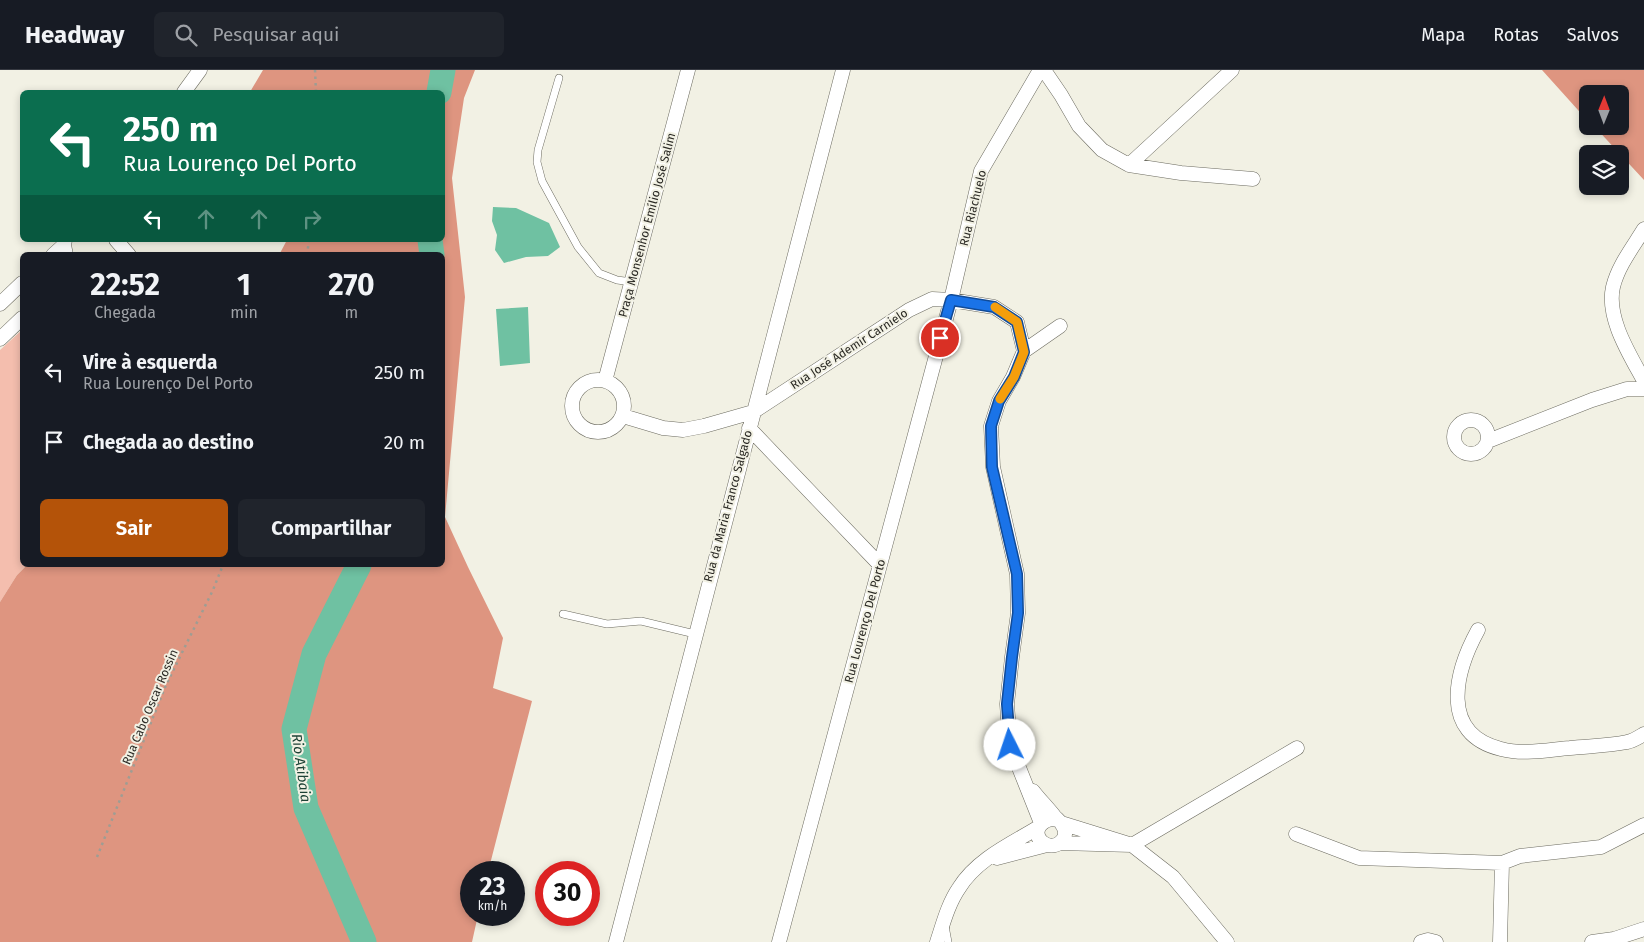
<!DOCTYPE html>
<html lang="pt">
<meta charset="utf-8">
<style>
body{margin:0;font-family:"Fira Sans",sans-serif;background:#20242c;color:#f1f3f6;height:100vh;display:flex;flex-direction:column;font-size:19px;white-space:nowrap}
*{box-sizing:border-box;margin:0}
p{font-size:16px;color:#9ea1a6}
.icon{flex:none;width:28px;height:28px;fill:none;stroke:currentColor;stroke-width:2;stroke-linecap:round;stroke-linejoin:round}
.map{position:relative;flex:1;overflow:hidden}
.side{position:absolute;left:20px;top:182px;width:425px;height:315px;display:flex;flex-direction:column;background:#171b24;border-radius:8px;box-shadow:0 2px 8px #0003}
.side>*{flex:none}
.banner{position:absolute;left:20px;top:20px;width:425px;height:152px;border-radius:8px;box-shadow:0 2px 8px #0003;background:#0b6e4f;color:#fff;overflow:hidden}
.needle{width:32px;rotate:1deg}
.buttons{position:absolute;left:1579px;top:15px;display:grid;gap:10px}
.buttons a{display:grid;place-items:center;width:50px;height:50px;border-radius:8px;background:#171b24;box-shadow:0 2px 8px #0003;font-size:25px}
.speed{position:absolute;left:460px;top:791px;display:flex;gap:10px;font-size:25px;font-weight:700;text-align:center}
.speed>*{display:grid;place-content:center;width:65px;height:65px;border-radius:50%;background:#171b24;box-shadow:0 2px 8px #0003;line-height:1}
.speed small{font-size:12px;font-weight:400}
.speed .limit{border:8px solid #d22;background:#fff;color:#111}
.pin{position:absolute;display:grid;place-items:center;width:42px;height:42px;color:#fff;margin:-21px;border:2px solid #fff;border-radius:50%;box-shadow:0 1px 5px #0007}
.me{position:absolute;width:55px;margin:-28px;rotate:356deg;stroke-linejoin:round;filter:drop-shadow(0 0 4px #0008)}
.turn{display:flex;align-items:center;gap:18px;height:105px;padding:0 20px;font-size:22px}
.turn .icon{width:65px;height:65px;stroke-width:2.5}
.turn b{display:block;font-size:35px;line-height:42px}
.lanes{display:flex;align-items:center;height:48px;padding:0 20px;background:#0003;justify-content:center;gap:25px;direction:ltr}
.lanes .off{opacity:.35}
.eta{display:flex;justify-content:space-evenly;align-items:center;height:85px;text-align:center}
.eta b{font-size:30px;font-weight:700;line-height:35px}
.primary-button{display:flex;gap:10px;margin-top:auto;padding:10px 20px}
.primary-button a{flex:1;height:58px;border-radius:8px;background:#b45309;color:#fff;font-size:20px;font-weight:700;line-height:58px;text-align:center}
.primary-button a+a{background:#20242c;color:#f1f3f6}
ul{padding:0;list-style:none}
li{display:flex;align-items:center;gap:15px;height:70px;padding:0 20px}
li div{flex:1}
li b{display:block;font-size:19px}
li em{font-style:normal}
header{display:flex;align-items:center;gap:30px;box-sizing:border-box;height:70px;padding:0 25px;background:#171b24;border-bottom:1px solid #363941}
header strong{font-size:24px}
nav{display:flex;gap:28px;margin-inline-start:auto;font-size:18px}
.search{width:350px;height:45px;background:#20242c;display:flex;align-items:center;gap:12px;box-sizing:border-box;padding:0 18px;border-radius:8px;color:#9ea1a6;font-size:19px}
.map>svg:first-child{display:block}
.green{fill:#f4beae}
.forest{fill:#de9580}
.water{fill:#6fc1a2}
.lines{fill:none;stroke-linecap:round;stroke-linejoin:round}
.river{stroke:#6fc1a2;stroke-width:25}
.service-casing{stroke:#6c6b60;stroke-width:8}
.minor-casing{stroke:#6c6b60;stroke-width:15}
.path{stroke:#9e9d93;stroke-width:2.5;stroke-dasharray:2.5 4;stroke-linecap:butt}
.service{stroke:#fff;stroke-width:7}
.minor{stroke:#fff;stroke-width:14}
.route-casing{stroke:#114b97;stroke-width:12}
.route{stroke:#1a73e8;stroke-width:9}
.slow{stroke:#f59e0b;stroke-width:9}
.labels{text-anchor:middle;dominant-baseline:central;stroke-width:4;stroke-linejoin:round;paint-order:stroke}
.street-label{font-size:12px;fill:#2b2a25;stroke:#f2f1e4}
.water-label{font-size:14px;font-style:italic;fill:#1d4235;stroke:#f2f1e4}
</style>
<header>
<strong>Headway</strong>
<div class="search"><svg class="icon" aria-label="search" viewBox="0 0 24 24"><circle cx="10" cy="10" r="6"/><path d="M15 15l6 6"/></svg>Pesquisar aqui</div>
<nav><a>Mapa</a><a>Rotas</a><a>Salvos</a></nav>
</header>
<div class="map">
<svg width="1644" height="872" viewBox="0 0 1644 872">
<rect width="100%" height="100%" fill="#f2f1e4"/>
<path class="green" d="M22 260V495H27L17 505 0 532V280Z"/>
<path class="forest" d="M263 0H475L464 28 452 108 465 227 445 447 468 497 503 568 493 618 532 631 488 802H471V845H478L472 872H0V532L17 505 27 495H442V185H279L287 170H442V22H250Z
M1542 0H1644V110L1594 56H1620V24H1588L1587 50Z"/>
<path class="water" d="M493 137 516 138 549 153 560 177 548 186 526 187 504 193 495 180 497 165 492 151Z
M528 237 530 293 500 296 496 239Z"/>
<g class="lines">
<path class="river" d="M439 22 443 0
M430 170 432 185
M359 495 314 584 294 659 306 738 364 872"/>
<defs>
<path id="service" d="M559 8 538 80 537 92 542 111 578 177 599 203 617 210 632 212
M563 544 607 554 641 551 695 564
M945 856 948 872"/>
<path id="minor" d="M1044 0 1061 25 1079 56 1102 80 1129 95 1181 103 1253 109
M184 22 200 0
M1129 95 1232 0
M1644 159C1633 177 1618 196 1613 217 1606 248 1630 285 1644 311
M65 170 64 175 66 185
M116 170 129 185
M53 185 64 175
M0 234 22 213
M0 269 22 248
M1024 281 1060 256
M572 336a26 26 0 1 1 52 0a26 26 0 1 1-52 0Z
M605 311 688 0
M623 346 663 358 683 360 704 356 753 342 909 240 932 229 951 230 994 237 1017 252 1024 281 1013 307 999 331 991 356 993 397 1017 504 1018 543 1012 587 1007 634 1010 675 1041 753
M1454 367a17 17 0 1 1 34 0a17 17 0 1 1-34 0Z
M749 358 880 495
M1488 371 1592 330 1627 319H1644
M1478 560C1455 602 1439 664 1501 679 1523 685 1547 680 1570 678 1588 676 1608 676 1627 672 1633 671 1639 667 1644 664
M1033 721C1040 730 1048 738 1055 747 1058 750 1061 752 1063 756 1071 769 1054 782 1042 772 1030 761 1044 746 1058 750
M1061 753 1132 775 1173 807 1227 872
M1296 764 1359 788 1502 793
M1060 773 1132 775 1297 678
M997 788 1047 775
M616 872 843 0
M779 872 951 230 981 101 1040 0
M937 872C943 854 948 834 959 818 977 789 1011 774 1039 757
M1421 872 1428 870 1436 872
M1500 872 1502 793 1520 786 1601 777 1644 755
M1592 872 1614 869 1644 859"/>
</defs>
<use href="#service" class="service-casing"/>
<use href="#minor" class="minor-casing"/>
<path class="path" d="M315 0 316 22
M307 185 309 170
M97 787 166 615 213 520 223 495"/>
<use href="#service" class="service"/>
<use href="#minor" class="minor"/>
</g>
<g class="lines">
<defs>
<path id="route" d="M940 268 951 230 994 237 1017 252 1024 282 1014 307 999 331 991 356 992 397 1017 504 1018 543 1012 587 1007 634 1010 675"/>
</defs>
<use href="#route" class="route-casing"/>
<use href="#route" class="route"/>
<path class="slow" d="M995 237 1017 252 1024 282 1014 307 1000 329"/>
</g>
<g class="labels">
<g class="street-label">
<text transform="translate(973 138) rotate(-76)">Rua Riachuelo</text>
<text transform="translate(647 155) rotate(-75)">Praça Monsenhor Emílio José Salim</text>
<text transform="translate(849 279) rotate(-33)">Rua José Ademir Carnielo</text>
<text transform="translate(728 436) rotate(-75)">Rua da Maria Franco Salgado</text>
<text transform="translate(865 551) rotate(-75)">Rua Lourenço Del Porto</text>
<text transform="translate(150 637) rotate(-67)">Rua Cabo Oscar Rossin</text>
</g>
<g class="water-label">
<text transform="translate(301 698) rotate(82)">Rio Atibaia</text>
</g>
</g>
</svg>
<div class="buttons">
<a><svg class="needle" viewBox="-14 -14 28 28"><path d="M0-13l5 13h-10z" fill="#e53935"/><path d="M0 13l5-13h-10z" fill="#9ea1a6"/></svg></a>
<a><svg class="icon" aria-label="layers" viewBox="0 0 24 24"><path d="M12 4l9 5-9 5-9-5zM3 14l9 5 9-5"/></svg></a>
</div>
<div class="speed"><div>23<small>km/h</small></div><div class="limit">30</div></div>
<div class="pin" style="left:940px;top:268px;background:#d93025"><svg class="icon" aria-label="arrive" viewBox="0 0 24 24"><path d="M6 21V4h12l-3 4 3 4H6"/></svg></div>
<svg class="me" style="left:1010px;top:675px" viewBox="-20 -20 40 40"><circle r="19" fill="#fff"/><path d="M0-13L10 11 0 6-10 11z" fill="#1a73e8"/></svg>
<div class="banner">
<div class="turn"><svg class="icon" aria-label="left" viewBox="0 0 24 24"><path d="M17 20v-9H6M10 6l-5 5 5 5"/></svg><div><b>250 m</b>Rua Lourenço Del Porto</div></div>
<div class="lanes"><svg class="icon" aria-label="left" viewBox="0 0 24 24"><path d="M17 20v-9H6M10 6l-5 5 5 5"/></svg><svg class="icon off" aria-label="ahead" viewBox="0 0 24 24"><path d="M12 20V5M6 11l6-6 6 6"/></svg><svg class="icon off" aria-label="ahead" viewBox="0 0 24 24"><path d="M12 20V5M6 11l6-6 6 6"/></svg><svg class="icon off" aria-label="right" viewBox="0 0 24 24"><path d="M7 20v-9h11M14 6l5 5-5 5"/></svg></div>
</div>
<section class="side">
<div class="eta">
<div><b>22:52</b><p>Chegada</p></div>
<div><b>1</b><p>min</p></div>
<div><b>270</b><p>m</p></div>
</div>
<ul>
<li><svg class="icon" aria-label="left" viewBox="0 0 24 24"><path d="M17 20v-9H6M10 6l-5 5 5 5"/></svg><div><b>Vire à esquerda</b><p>Rua Lourenço Del Porto</p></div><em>250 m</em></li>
<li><svg class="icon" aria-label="arrive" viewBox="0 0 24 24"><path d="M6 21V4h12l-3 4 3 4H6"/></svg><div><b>Chegada ao destino</b></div><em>20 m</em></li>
</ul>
<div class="primary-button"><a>Sair</a><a>Compartilhar</a></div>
</section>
</div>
